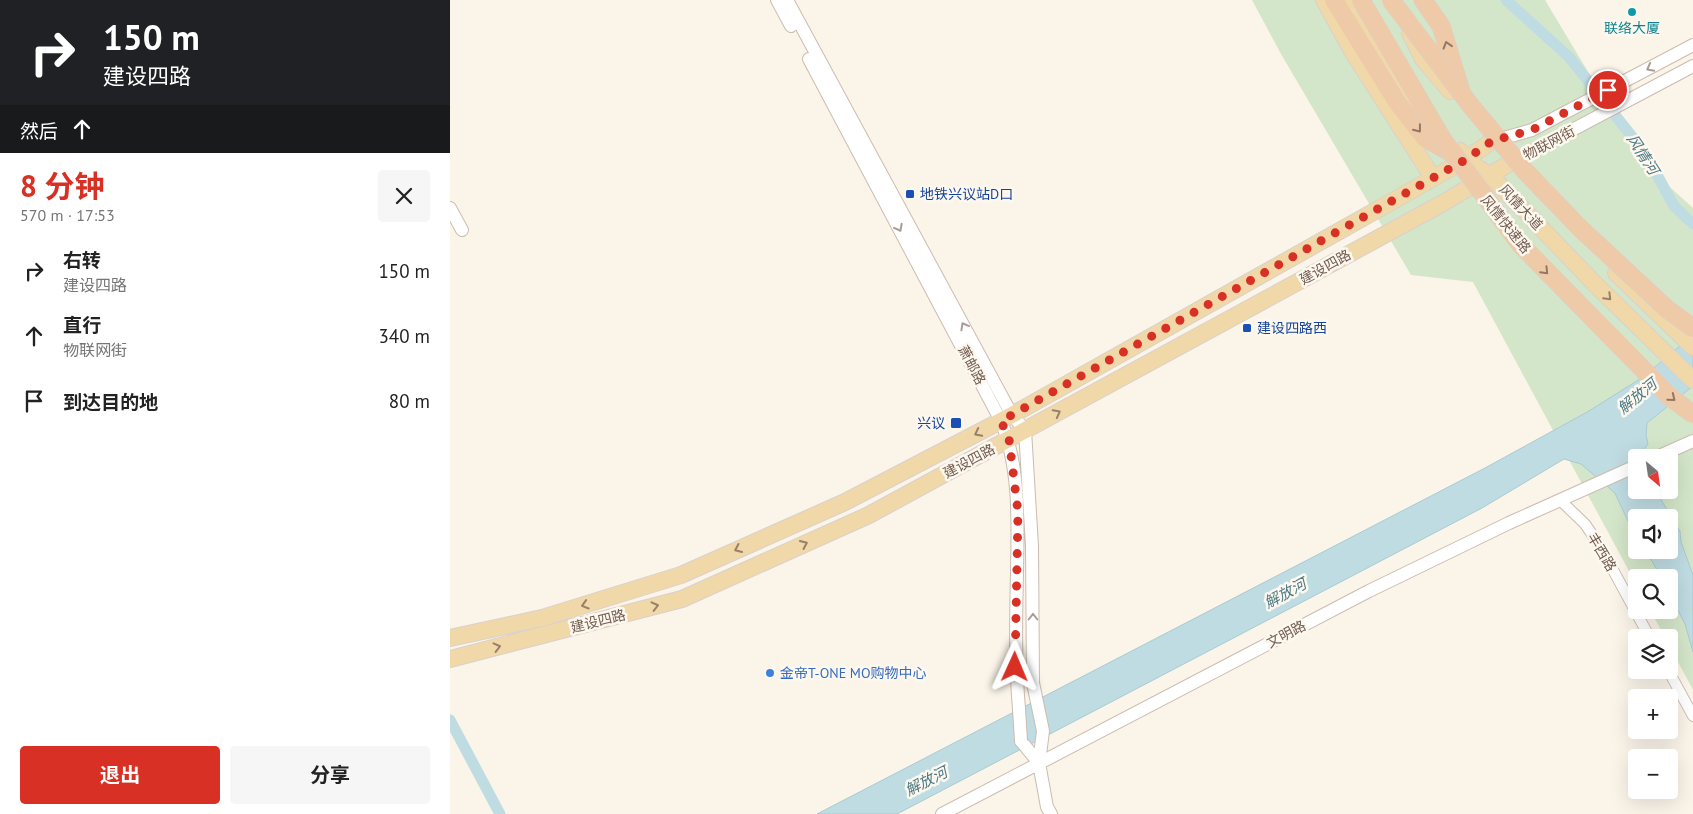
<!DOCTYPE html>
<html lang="zh">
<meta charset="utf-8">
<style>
body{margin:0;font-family:"PT Sans","Noto Sans SC",sans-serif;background:#f6f6f6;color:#222;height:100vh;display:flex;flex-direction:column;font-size:19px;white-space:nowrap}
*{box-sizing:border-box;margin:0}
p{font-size:16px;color:#767676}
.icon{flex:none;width:28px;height:28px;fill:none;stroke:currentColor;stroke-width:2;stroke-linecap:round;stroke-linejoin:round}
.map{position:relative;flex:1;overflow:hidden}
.side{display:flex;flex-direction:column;background:#fff;width:450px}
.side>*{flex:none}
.hud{background:#202124;color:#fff;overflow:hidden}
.needle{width:32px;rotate:151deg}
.tools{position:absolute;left:1178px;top:449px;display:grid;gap:10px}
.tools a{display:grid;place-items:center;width:50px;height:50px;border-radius:5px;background:#fff;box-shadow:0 5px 20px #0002;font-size:25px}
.pin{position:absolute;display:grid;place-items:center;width:42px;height:42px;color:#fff;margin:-21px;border:2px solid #fff;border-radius:50%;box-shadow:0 1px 5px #0007}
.me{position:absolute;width:55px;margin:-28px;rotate:1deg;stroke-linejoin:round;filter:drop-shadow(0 0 4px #0008)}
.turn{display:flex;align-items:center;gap:18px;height:105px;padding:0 20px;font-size:22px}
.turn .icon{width:65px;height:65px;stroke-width:2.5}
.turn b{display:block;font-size:35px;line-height:42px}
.then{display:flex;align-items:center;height:48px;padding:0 20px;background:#0003;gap:10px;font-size:19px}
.round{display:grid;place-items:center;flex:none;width:52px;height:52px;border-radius:5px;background:#f6f6f6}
.overview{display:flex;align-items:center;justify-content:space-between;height:85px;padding:0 20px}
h1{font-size:30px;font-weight:700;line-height:38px;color:#d93025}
.primary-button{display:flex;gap:10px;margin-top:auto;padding:10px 20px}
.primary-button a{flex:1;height:58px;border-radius:5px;background:#d93025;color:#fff;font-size:20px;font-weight:700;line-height:58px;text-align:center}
.primary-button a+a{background:#f6f6f6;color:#222}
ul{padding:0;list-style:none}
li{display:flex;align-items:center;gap:15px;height:65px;padding:0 20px}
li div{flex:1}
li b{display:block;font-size:19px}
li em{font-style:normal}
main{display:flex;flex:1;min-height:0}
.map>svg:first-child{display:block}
.green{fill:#d4e6c9;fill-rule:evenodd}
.water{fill:#bfdce2;stroke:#a7cbd2}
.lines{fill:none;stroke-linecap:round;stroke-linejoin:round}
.canal{stroke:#bfdce2;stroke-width:11}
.minor-casing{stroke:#cbbcb0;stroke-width:12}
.tertiary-casing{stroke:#cbbcb0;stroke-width:14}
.primary-casing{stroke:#d8d1ce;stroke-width:18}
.trunk-casing{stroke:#d8d1ce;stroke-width:19}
.minor{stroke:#fff;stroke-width:10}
.tertiary{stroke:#fff;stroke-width:12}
.primary{stroke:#f1d8a9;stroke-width:16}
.trunk{stroke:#efcaa8;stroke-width:18}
.tertiary-bridge-casing{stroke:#cbbcb0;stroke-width:14;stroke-linecap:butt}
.trunk-bridge-casing{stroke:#d8d1ce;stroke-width:19;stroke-linecap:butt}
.tertiary-bridge{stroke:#fff;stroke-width:12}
.trunk-bridge{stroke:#efcaa8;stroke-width:18}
.oneway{stroke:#917865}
.oneway2{stroke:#aa9d95}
.oneway3{stroke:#98816a}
.route{stroke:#d93025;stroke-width:9;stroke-dasharray:0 16.2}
.culture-dot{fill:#0f9aa8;stroke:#fdf8ef;stroke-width:2}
.transit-dot{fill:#1a4fb4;stroke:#fdf8ef;stroke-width:2}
.shop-dot{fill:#3f7fe0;stroke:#fdf8ef;stroke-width:2}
.labels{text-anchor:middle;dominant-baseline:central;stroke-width:5;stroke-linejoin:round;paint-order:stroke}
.culture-label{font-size:14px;fill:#0d838f;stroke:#fdf8ef}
.street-label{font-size:14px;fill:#725c4f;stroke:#fdf8ef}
.transit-label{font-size:14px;fill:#164399;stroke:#fdf8ef;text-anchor:start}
.shop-label{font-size:14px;fill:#366cbe;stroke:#fdf8ef;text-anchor:start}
.water-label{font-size:15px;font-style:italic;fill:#4c7882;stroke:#fdf8ef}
</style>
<main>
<section class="side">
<div class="hud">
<div class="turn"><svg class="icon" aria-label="right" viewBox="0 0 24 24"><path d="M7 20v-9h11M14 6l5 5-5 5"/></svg><div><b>150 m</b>建设四路</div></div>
<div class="then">然后<svg class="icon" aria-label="ahead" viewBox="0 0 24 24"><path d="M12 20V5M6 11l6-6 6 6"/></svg></div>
</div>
<div class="overview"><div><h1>8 分钟</h1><p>570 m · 17:53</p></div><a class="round"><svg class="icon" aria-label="close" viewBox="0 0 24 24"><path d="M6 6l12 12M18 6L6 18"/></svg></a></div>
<ul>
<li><svg class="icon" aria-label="right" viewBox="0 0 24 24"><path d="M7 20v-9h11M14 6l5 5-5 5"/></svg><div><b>右转</b><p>建设四路</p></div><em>150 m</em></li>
<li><svg class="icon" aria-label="ahead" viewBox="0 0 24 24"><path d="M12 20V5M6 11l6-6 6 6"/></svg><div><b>直行</b><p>物联网街</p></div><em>340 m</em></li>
<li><svg class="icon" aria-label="arrive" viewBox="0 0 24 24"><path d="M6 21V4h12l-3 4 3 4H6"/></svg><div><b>到达目的地</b></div><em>80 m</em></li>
</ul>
<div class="primary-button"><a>退出</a><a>分享</a></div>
</section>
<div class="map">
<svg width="1243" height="814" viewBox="0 0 1243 814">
<rect width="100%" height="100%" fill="#faf4e9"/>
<path class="green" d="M802 0H1095L1192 162 1243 208V690L1219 645V638L1215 637 1200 610H1219V578H1186V584L1023 282 961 275 831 54ZM1186 458H1219V490H1186ZM1186 518H1219V550H1186Z"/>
<path class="water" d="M1243 335V386L1197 423 1196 435 1198 444 1193 451 1194 457 1186 458V490H1205L1230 531 1231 542 1243 575V652L1235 624 1219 593V578L1211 577 1202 561 1191 550H1219V518H1186V539L1165 493 1131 464 1114 459 1032 508 447 814H367L1035 468 1139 411 1193 377Z"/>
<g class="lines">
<path class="canal" d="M1056 0 1119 57 1195 153 1224 206 1243 224
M0 720 50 814"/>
<defs>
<path id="minor" d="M1110 500 1135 524 1150 546 1200 638
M1218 670 1243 716"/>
<path id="tertiary" d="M327 0 341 26
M337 0 562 415 575 430 582 546 583 683 593 731 589 763 597 807 601 814
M359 59 551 421C570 467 568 522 567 572 566 618 565 663 569 709
M1043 141 1082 130 1243 45
M1060 163 1243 66
M0 208 12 230
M1205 458 1243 441
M571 741 589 763
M492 814 919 591 1059 523 1186 466"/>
<path id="primary" d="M874 0 902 51 983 178
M898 0 955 93 970 107
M960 33 973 59 1000 91
M1010 151 1015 160 1041 176 1145 284 1243 380
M1166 273 1243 347
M0 638 92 618 231 575 395 502 562 415 957 193 1015 160 1042 141
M0 659 232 599 419 515 993 203 1060 163"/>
<path id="trunk" d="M884 0 947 102 975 138 1005 155
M973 0 991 26 1011 91"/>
</defs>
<use href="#minor" class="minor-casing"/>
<use href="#tertiary" class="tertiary-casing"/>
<use href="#primary" class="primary-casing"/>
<use href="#trunk" class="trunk-casing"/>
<use href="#minor" class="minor"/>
<use href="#tertiary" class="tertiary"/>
<use href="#primary" class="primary"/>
<use href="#trunk" class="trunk"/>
<defs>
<path id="tertiary-bridge" d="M569 709 571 741"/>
<path id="trunk-bridge" d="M911 0 993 140 1070 244 1220 397 1243 414
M941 0 1021 106 1075 171 1131 229 1217 309 1243 328"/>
</defs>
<use href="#tertiary-bridge" class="tertiary-bridge-casing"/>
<use href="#trunk-bridge" class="trunk-bridge-casing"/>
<use href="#tertiary-bridge" class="tertiary-bridge"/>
<use href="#trunk-bridge" class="trunk-bridge"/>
</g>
<defs><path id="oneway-chevron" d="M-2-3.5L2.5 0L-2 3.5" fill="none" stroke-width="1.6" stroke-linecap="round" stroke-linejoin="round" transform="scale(1.25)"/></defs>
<g class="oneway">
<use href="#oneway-chevron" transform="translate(997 45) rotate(-107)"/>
<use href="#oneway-chevron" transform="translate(968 129) rotate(52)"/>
<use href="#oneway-chevron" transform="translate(1095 271) rotate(46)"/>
<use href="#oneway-chevron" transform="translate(1222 398) rotate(39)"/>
</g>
<g class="oneway2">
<use href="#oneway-chevron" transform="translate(1200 68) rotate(152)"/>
<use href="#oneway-chevron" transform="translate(449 228) rotate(62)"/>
<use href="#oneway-chevron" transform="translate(514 326) rotate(-119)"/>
<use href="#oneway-chevron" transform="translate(583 617) rotate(-90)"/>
</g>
<g class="oneway3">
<use href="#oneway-chevron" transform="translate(1158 297) rotate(45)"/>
<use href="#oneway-chevron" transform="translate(607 413) rotate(-28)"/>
<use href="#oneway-chevron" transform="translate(528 433) rotate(153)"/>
<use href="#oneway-chevron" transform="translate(354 544) rotate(-24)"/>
<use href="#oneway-chevron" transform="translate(288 549) rotate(156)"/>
<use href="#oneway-chevron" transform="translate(135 605) rotate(163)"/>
<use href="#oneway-chevron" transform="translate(205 606) rotate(-14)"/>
<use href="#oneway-chevron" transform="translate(47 647) rotate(-14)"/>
</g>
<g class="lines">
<path class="route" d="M565 667 568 512 559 439 551 421 956 193 1015 160 1042 141 1082 130 1158 90"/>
</g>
<circle class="culture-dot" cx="1182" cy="12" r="5"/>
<g class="transit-dot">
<rect x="455" y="189" width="10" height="10" rx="2.5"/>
<rect x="792" y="323" width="10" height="10" rx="2.5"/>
<rect x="500" y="417" width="12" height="12" rx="2.5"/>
</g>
<circle class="shop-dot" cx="320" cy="673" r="5"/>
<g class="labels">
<g class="culture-label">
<text x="1182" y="28">联络大厦</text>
</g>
<g class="street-label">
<text transform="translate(1099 143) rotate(-28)">物联网街</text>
<text transform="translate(1071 207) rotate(47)">风情大道</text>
<text transform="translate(1056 224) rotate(51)">风情快速路</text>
<text transform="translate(875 267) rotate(-29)">建设四路</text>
<text transform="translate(522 365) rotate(62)">萧邮路</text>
<text transform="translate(519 461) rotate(-28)">建设四路</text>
<text transform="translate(1152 552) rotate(59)">丰西路</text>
<text transform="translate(148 621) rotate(-14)">建设四路</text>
<text transform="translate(836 634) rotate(-28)">文明路</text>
</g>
<g class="transit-label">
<text x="470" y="194">地铁兴议站D口</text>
<text x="807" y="328">建设四路西</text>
<text x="495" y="423" text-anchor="end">兴议</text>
</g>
<g class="shop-label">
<text x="330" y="673">金帝T-ONE MO购物中心</text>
</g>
<g class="water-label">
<text transform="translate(1193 154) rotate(57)">风情河</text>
<text transform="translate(1187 396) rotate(-39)">解放河</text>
<text transform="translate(835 593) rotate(-28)">解放河</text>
<text transform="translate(476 781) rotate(-27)">解放河</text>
</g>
</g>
</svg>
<div class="tools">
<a><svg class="needle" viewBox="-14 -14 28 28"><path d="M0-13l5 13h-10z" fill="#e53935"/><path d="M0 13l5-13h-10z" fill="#767676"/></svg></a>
<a><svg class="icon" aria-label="sound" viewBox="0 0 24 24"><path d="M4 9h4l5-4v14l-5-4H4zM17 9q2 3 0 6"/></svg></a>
<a><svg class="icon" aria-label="search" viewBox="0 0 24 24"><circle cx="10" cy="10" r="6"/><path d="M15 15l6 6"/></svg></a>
<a><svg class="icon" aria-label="layers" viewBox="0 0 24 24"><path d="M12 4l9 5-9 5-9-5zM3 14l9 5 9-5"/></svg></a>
<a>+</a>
<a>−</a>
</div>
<div class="pin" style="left:1158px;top:90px;background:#d93025"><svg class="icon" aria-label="arrive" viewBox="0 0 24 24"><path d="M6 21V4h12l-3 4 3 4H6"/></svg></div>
<svg class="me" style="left:565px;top:667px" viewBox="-20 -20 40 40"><path d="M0-17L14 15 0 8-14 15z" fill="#d93025" stroke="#fff" stroke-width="4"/></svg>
</div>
</main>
